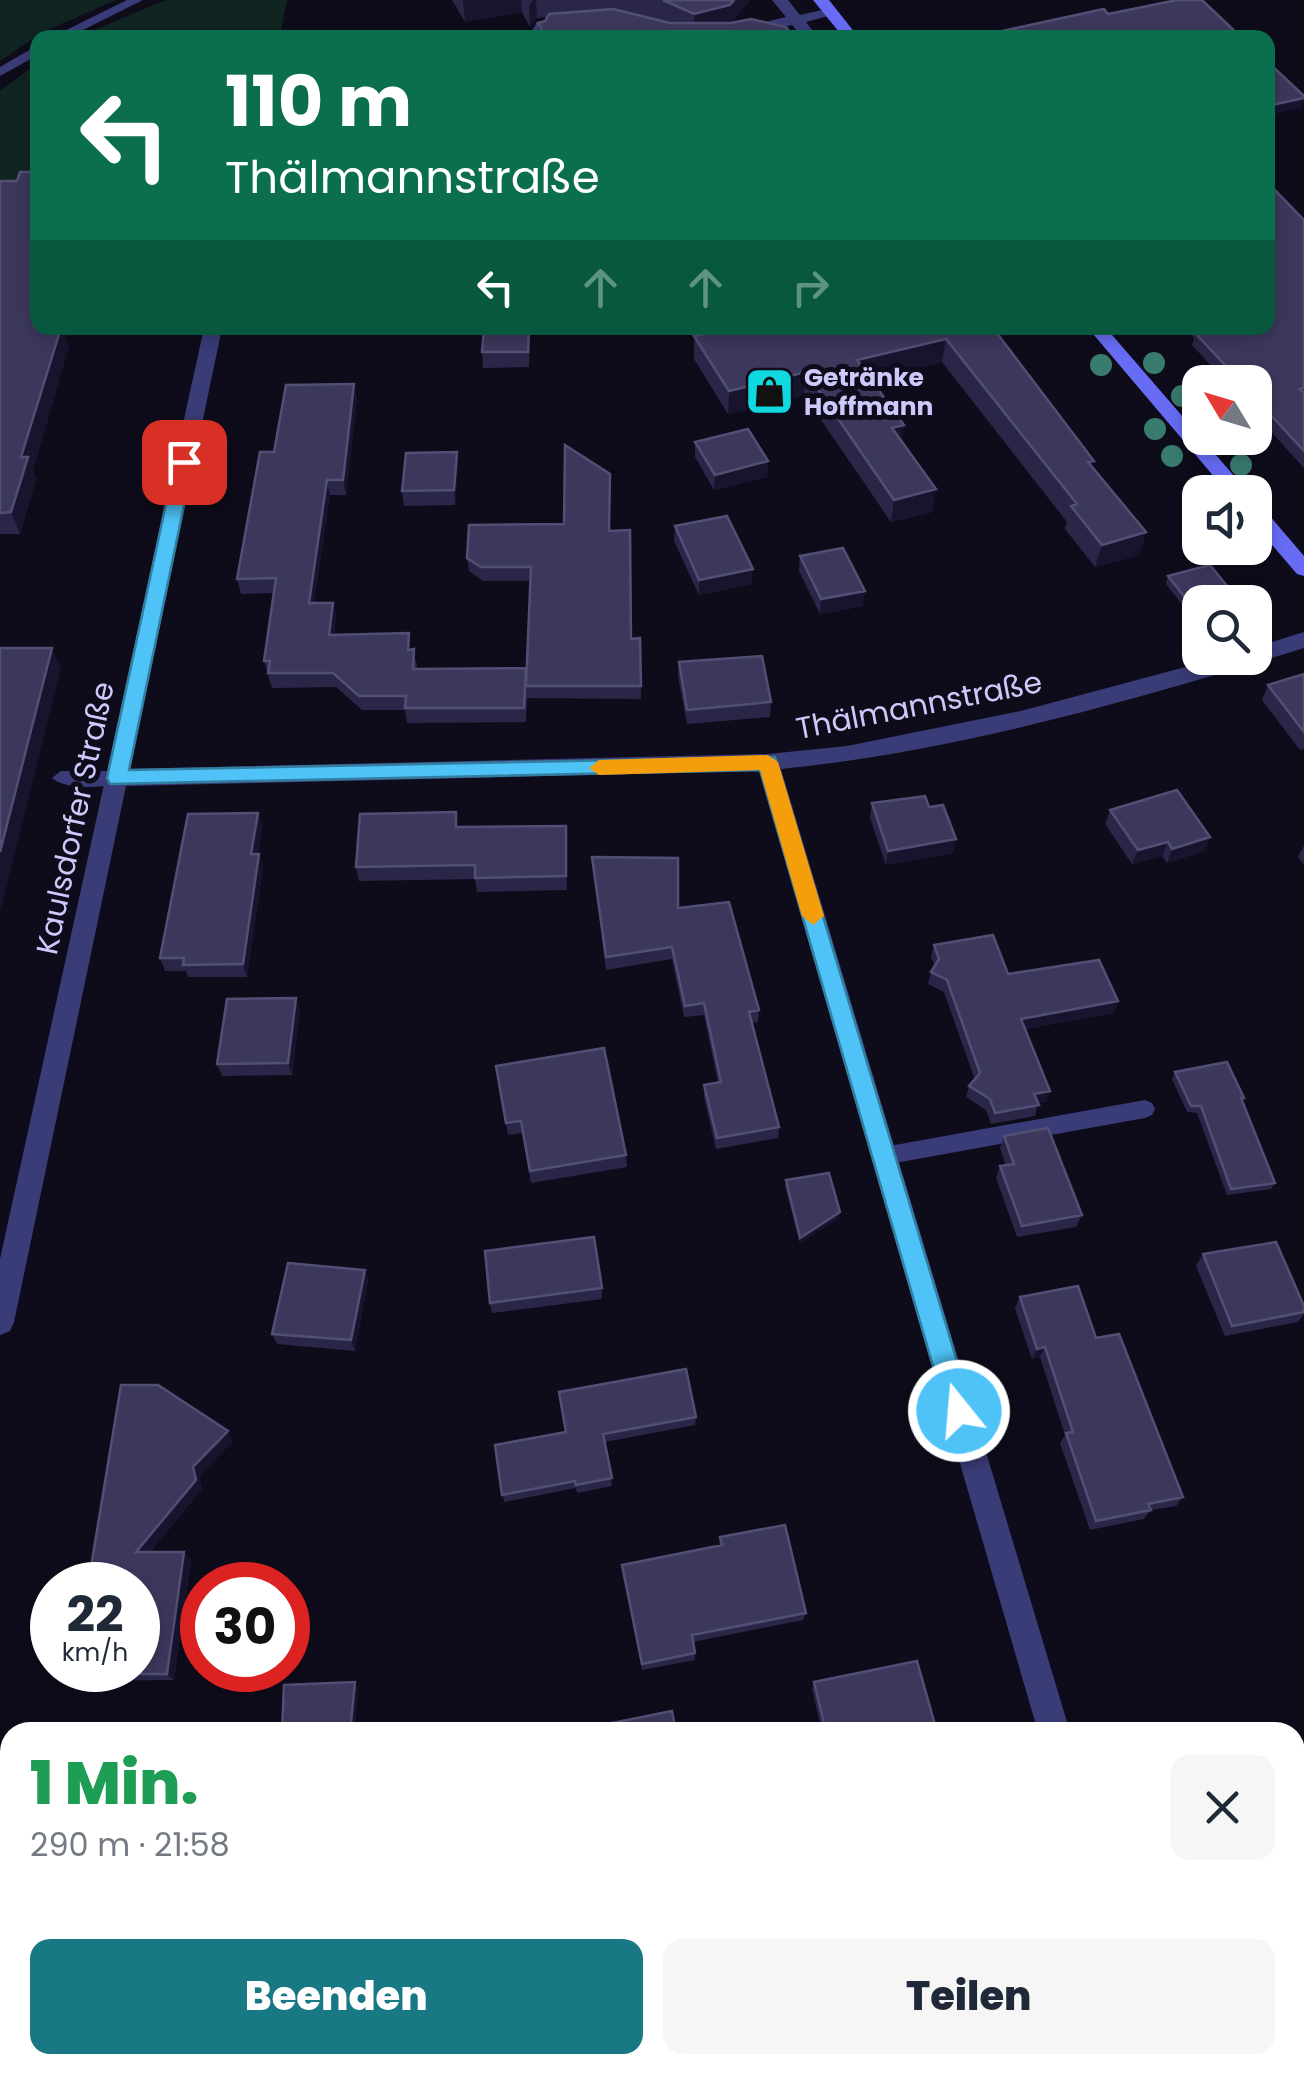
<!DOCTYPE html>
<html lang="de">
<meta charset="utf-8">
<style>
body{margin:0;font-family:Poppins,sans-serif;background:#f6f6f7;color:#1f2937;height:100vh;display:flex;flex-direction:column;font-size:38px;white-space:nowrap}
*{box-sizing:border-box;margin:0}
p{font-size:32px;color:#747a83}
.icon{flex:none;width:55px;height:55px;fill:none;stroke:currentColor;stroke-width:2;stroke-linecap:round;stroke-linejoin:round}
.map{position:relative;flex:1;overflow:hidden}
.panel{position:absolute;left:0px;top:1722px;width:1305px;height:352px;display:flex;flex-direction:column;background:#fff;border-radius:30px 30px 0 0;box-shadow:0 5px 15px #0003}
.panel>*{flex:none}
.banner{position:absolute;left:30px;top:30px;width:1245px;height:305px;border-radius:20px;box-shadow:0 5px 15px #0003;background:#0b6e4f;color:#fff;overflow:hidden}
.needle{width:65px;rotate:308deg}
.tools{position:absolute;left:1182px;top:365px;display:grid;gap:20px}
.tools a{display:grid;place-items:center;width:90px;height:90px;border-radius:20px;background:#fff;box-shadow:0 5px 15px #0003;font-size:50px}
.speed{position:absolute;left:30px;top:1562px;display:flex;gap:20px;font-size:50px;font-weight:700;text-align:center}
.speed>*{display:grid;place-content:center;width:130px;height:130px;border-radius:50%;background:#fff;box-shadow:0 5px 15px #0003;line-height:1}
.speed small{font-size:25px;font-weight:400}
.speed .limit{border:15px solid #d22;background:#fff;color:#111}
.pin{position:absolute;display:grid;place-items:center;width:85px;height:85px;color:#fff;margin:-42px;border-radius:20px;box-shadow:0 5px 15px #0006}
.me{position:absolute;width:110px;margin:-55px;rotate:343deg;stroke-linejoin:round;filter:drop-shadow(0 0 8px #0008)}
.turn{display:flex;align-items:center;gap:35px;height:210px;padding:0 30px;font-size:45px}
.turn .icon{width:130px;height:130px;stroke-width:2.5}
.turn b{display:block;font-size:70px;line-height:85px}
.lanes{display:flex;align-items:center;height:95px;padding:0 30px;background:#0003;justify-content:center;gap:50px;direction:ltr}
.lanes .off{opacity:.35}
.round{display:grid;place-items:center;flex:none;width:105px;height:105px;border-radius:20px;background:#f6f6f7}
.head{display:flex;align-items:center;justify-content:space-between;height:170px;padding:0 30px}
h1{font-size:60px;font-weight:800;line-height:75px;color:#1e9e55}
.cta{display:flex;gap:20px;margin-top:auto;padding:20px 30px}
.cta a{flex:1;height:115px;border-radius:20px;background:#187884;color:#fff;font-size:40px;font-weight:800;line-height:115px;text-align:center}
.cta a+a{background:#f6f6f7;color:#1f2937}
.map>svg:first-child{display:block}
.green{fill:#102422}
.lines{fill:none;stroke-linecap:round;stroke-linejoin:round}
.lane{fill:#3a3c77;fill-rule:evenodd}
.street{fill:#3a3c77;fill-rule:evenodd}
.secondary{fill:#686cf5;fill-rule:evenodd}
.tree{fill:#397b6d}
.wall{fill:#2a2648}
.shaded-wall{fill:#18142e}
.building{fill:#3c385c;stroke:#524f75;stroke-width:2.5}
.route{fill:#4fc3f7;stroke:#337fa1;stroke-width:2.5}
.slow{fill:#f59e0b}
.labels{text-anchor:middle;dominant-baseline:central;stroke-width:10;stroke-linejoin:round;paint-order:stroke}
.far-poi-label{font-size:25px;font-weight:bold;fill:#cdcafb;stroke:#0e0c1b;text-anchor:start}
.street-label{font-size:30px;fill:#cdcafb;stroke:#0e0c1b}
</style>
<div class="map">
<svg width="1304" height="2074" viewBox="0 0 1304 2074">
<rect width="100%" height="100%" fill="#0e0c1b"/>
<path class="green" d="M0 0H116L43 32 0 61Z
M166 0H287L280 37H77Z
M37 63V181L0 182V91Z"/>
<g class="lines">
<path class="lane" d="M127 0H143L67 38H50Z
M38 45V55L0 76V67Z
M61 771H117L126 778C114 790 64 790 52 778Z
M1145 1100 1152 1103 1155 1109 1152 1115 1145 1118 884 1165 877 1162 874 1156 877 1150 884 1147Z"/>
<path class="street" d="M772 0H788L800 15 831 8 839 13 806 22 818 38H803L792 25 730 38H697L786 17Z
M568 16 576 21 573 24 548 29 543 38H528L537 22Z
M204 328H222L130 769 768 754 847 746 1021 711 1219 658H1255V647L1304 632V648C1135 700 959 751 781 769L1070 1732H1038L759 771 126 786 14 1322 10 1331 0 1335V1259Z
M1135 2065H1169L1171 2074H1137Z"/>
<path class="secondary" d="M813 0H829L859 38H844Z
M1088 328H1106L1248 492H1227Z
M1255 505 1262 507 1304 556V576L1297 574 1255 525Z"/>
</g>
<g class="tree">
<circle cx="1154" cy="363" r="11"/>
<circle cx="1101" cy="365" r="11"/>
<circle cx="1182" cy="396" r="11"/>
<circle cx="1155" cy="429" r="11"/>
<circle cx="1172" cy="456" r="11"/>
<circle cx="1241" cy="465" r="11"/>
</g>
<path class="wall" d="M452 0H750L732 22 794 38H539L538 23 545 21 547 17 537 18 530 27 522 12 465 22Z
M0 181 38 328 69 346 33 470 36 479 20 534H0Z
M1304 220V468L1255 414V382H1226L1192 345 1194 338 1185 328H1268Z
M530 328 529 367 483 368 482 352Z
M993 328 1092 467 1146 532 1139 555 1095 567 1065 529 1067 522 942 362 871 379 904 425 901 441 932 512 891 522 804 395 728 414 694 359V336Z
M354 384 357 399 346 495H330L314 603H333L336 617 334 635 411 650 417 664 416 669 526 668 530 581H483L469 571 467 558 610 531 631 639 640 638 641 699 527 698 526 722 407 723 405 710H362L336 687 272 688 264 661 274 593 241 594 237 579 274 452Z
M695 442 768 461 767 477 714 490 695 457Z
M457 452 458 467 455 505 404 506 402 491Z
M675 526 752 584 699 595 674 541Z
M800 556 863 606 820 614 799 571Z
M1168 576 1200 602V614L1191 616 1166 584Z
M679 662 771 702 770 717 687 724 678 677Z
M1304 674V749L1300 750 1262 700 1268 685Z
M872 803 929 807 956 839 953 853 886 865 870 818Z
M1110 810 1210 837 1204 851 1167 863 1162 856 1132 864 1105 824Z
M258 813 262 826 258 854H259L263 867 247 977H188L186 971H165L160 958Z
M566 826 567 890 477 892 475 879 359 881 356 867 458 827Z
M1304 845V865L1298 857Z
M592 857 678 908 759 1010 758 1022 752 1023 779 1127 778 1138 716 1149 704 1097V1085L718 1083 704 1015 684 1017 672 959 606 970Z
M934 945 1008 974 1118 1001 1113 1013 1025 1029 1046 1102 1038 1103 1035 1116 991 1124 986 1110 966 1097 969 1086 975 1080 944 992 928 984 931 972 935 966 931 957Z
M296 998 300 1011 292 1075 222 1076 217 1064Z
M496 1066 626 1155 627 1167 531 1183 522 1133 508 1135Z
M1175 1072 1242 1102 1275 1183 1271 1189 1227 1195 1197 1113 1187 1112 1172 1079Z
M1004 1136 1082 1215 1076 1227 1017 1237 996 1178 1000 1166H1006L1000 1148Z
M786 1180 839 1218 800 1243 785 1186Z
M1203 1254 1304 1306V1314L1298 1322 1225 1336 1196 1266Z
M365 1270 368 1281 355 1351 277 1344 272 1334Z
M602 1288V1299L492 1313 490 1303Z
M1020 1297 1096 1338 1183 1497 1176 1506 1151 1510 1144 1519 1090 1530 1060 1443 1065 1435 1040 1357 1032 1359 1015 1308Z
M121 1385 233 1441 199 1476 202 1489 150 1552 191 1560 174 1680 81 1681 73 1674Z
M696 1417 695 1425 605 1442 612 1486 577 1493 576 1488 504 1502 495 1445Z
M720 1537 806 1613 803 1620 693 1642 695 1660 642 1670 622 1565 719 1546Z
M814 1682 937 1732H822L812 1689Z"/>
<path class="shaded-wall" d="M463 0H521L522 12 465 22Z
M533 0H536L537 18 530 27 529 5Z
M734 0H750L729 27 694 36V14Z
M1304 98 1302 108 1268 115V106Z
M61 328H63L69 346 33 470 36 479 20 534 11 512 21 457Z
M946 339 942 362 854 383 857 360Z
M806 372 804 395 728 414 729 391Z
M354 384 357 399 346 495 343 480Z
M904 425 900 448 892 428Z
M457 452 458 467 455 505 454 490Z
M768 461 767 477 714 490 715 475Z
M327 480 330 495 312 618 309 603Z
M936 489 932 512 891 522 894 500Z
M1146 532 1139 555 1095 567 1102 545Z
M753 569 752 584 699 595V580Z
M865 591 863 606 820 614 821 599Z
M1236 597 1234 602H1215Z
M333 603 336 617 332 649 329 635Z
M1200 607V614L1191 616 1194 609Z
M52 648 61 669 0 913V852Z
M258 813 262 826 256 867 251 854Z
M1210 837 1204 851 1167 863 1172 849Z
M956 839 953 853 886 865 888 851Z
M1168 842 1162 856 1132 864 1138 850Z
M259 854 263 867 247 977 243 964Z
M296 998 300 1011 292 1075 288 1063Z
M1118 1001 1113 1013 1018 1030 1021 1019Z
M1050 1091 1046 1102 1030 1105 1034 1094Z
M840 1212 839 1218 800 1243V1238Z
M365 1270 368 1281 355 1351 351 1340Z
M1045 1347 1040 1357 1032 1359 1037 1349Z
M228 1431 233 1441 199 1476 202 1489 143 1560 136 1552 193 1467Z
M184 1552 191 1560 174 1680 167 1674Z
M355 1682 358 1688 355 1732H350Z
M119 2065H128L126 2074H117Z"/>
<path class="building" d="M663 0H734L730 5 694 14Z
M1177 0H1202L1242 38H970L1104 9 1108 14Z
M613 9 670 23H731L751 19 786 27 794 38H546L538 23 545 21 549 14Z
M1268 62 1304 96V98L1268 106Z
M20 172H38V328H61L21 457H28L11 512 0 513V181H17Z
M1268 183 1304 220V388L1300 389 1304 393V451L1255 398V382H1241L1195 333 1202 332 1199 328H1268Z
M484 328H529L528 352H482Z
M732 328H993L1094 461 1088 462 1146 532 1102 545 1071 506 1077 504 946 339 857 360 904 425 892 428 936 489 894 500 806 372 729 391 694 336Z
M354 384 343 480H327L309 603H333L329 635 409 633 408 650 414 649 413 669 526 668 524 708H405L406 696H359L333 673H268L270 661H264L276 578 237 579 260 452H274L286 385Z
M748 429 768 461 715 475 695 442Z
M565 445 610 474 609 531 630 530 631 639 640 638 641 686H526L531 567H481L467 558 469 525 564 524Z
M457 452 454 490 402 491 406 453Z
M727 516 753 569 699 580 675 526Z
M843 548 865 591 821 599 800 556Z
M1210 565 1236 597 1215 602H1200V607L1194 609 1168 576Z
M0 648H52L0 852Z
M762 656 771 702 687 710 679 662Z
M1304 674V732L1268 685Z
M1177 790 1210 837 1172 849 1168 842 1138 850 1110 810Z
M925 796 929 807 943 805 956 839 888 851 872 803Z
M456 812V827L566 826V876L475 878V865L356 867 360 814Z
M258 813 251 854H259L243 964 183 965 184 958H160L188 814Z
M592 857 678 858V908L729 902 759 1010 749 1012 779 1127 717 1138 704 1085 721 1082 704 1003 685 1006 672 947 606 957Z
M993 935 1008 974 1099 960 1118 1001 1021 1019 1050 1091 1034 1094 1039 1105 995 1113 990 1099 969 1086 980 1073 947 980 931 972 939 959 934 945Z
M296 998 288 1063 217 1064 227 999Z
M604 1048 626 1155 530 1171 521 1121 506 1123 496 1066Z
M1227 1062 1244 1098H1241L1275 1183 1231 1189 1201 1106H1191L1175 1072Z
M1048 1128 1082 1215 1022 1226 1000 1166 1014 1164 1004 1136Z
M829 1173 840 1212 800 1238 786 1180Z
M594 1237 602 1288 490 1303 485 1251Z
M1276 1242 1304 1306V1312L1232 1326 1203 1254Z
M288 1263 365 1270 351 1340 272 1334Z
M1078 1286 1096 1338 1119 1334 1183 1497 1148 1504 1151 1510 1096 1521 1066 1433 1073 1432 1045 1347 1037 1349 1020 1297Z
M686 1369 696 1417 603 1434 612 1478 576 1485 575 1481 502 1495 495 1445 566 1432 559 1392Z
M121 1385H158L228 1431 193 1467 196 1480 136 1552H184L167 1674H73L74 1670H138V1585H88Z
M785 1525 806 1613 692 1635 695 1653 642 1664 622 1565 722 1545 720 1537Z
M917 1661 937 1732H826L814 1682Z
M355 1682 350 1732H282L284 1685Z
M672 1711 676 1732H567Z
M20 2065H119L117 2074H19Z
M814 2065H955L958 2074H784L783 2072Z"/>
<path class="route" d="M184 457 193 462 129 770 775 757 972 1411 968 1420 959 1423 950 1420 946 1411 760 770 110 784 107 778 175 462Z"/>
<path class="slow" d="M768 755 778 762 824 916 813 925 802 916 760 770 599 775 589 768 599 760Z"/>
<defs>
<symbol id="shop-square" viewBox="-11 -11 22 22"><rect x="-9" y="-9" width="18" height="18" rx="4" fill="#10d9e2" stroke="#0e0c1b"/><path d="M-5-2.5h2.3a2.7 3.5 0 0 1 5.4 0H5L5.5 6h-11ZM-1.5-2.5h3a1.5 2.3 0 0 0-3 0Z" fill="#111"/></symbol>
</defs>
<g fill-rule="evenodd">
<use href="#shop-square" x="742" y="364" width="55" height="55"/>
</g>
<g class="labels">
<g class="far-poi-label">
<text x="804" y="377">Getränke<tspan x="804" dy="29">Hoffmann</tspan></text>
</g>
<g class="street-label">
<text transform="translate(919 705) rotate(-11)">Thälmannstraße</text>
<text transform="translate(75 818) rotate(-78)">Kaulsdorfer Straße</text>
</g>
</g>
</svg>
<div class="tools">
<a><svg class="needle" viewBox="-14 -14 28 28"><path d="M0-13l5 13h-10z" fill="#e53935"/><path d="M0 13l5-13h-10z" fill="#747a83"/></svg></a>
<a><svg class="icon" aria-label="sound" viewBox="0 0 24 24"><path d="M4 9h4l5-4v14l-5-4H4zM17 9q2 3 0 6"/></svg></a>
<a><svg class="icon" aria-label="search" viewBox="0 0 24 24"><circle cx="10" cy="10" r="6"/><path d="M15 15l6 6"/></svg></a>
</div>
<div class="speed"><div>22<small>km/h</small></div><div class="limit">30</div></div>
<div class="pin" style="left:184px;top:462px;background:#d93025"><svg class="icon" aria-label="arrive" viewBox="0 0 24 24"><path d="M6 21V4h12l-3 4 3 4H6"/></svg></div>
<svg class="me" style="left:959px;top:1411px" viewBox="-20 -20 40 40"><circle r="17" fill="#4fc3f7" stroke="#fff" stroke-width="3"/><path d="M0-11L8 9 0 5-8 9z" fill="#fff"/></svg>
<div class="banner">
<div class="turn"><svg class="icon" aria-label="left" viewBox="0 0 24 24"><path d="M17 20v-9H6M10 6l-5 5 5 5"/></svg><div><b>110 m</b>Thälmannstraße</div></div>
<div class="lanes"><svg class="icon" aria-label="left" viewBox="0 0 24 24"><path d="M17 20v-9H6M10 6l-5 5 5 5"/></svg><svg class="icon off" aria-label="ahead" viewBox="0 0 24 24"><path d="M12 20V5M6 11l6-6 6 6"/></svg><svg class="icon off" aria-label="ahead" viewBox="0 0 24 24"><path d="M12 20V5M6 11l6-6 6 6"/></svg><svg class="icon off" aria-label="right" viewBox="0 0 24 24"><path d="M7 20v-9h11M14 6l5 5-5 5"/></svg></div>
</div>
<section class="panel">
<div class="head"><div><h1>1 Min.</h1><p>290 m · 21:58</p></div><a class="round"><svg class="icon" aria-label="close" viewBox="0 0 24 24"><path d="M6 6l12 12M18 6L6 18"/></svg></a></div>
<div class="cta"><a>Beenden</a><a>Teilen</a></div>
</section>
</div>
